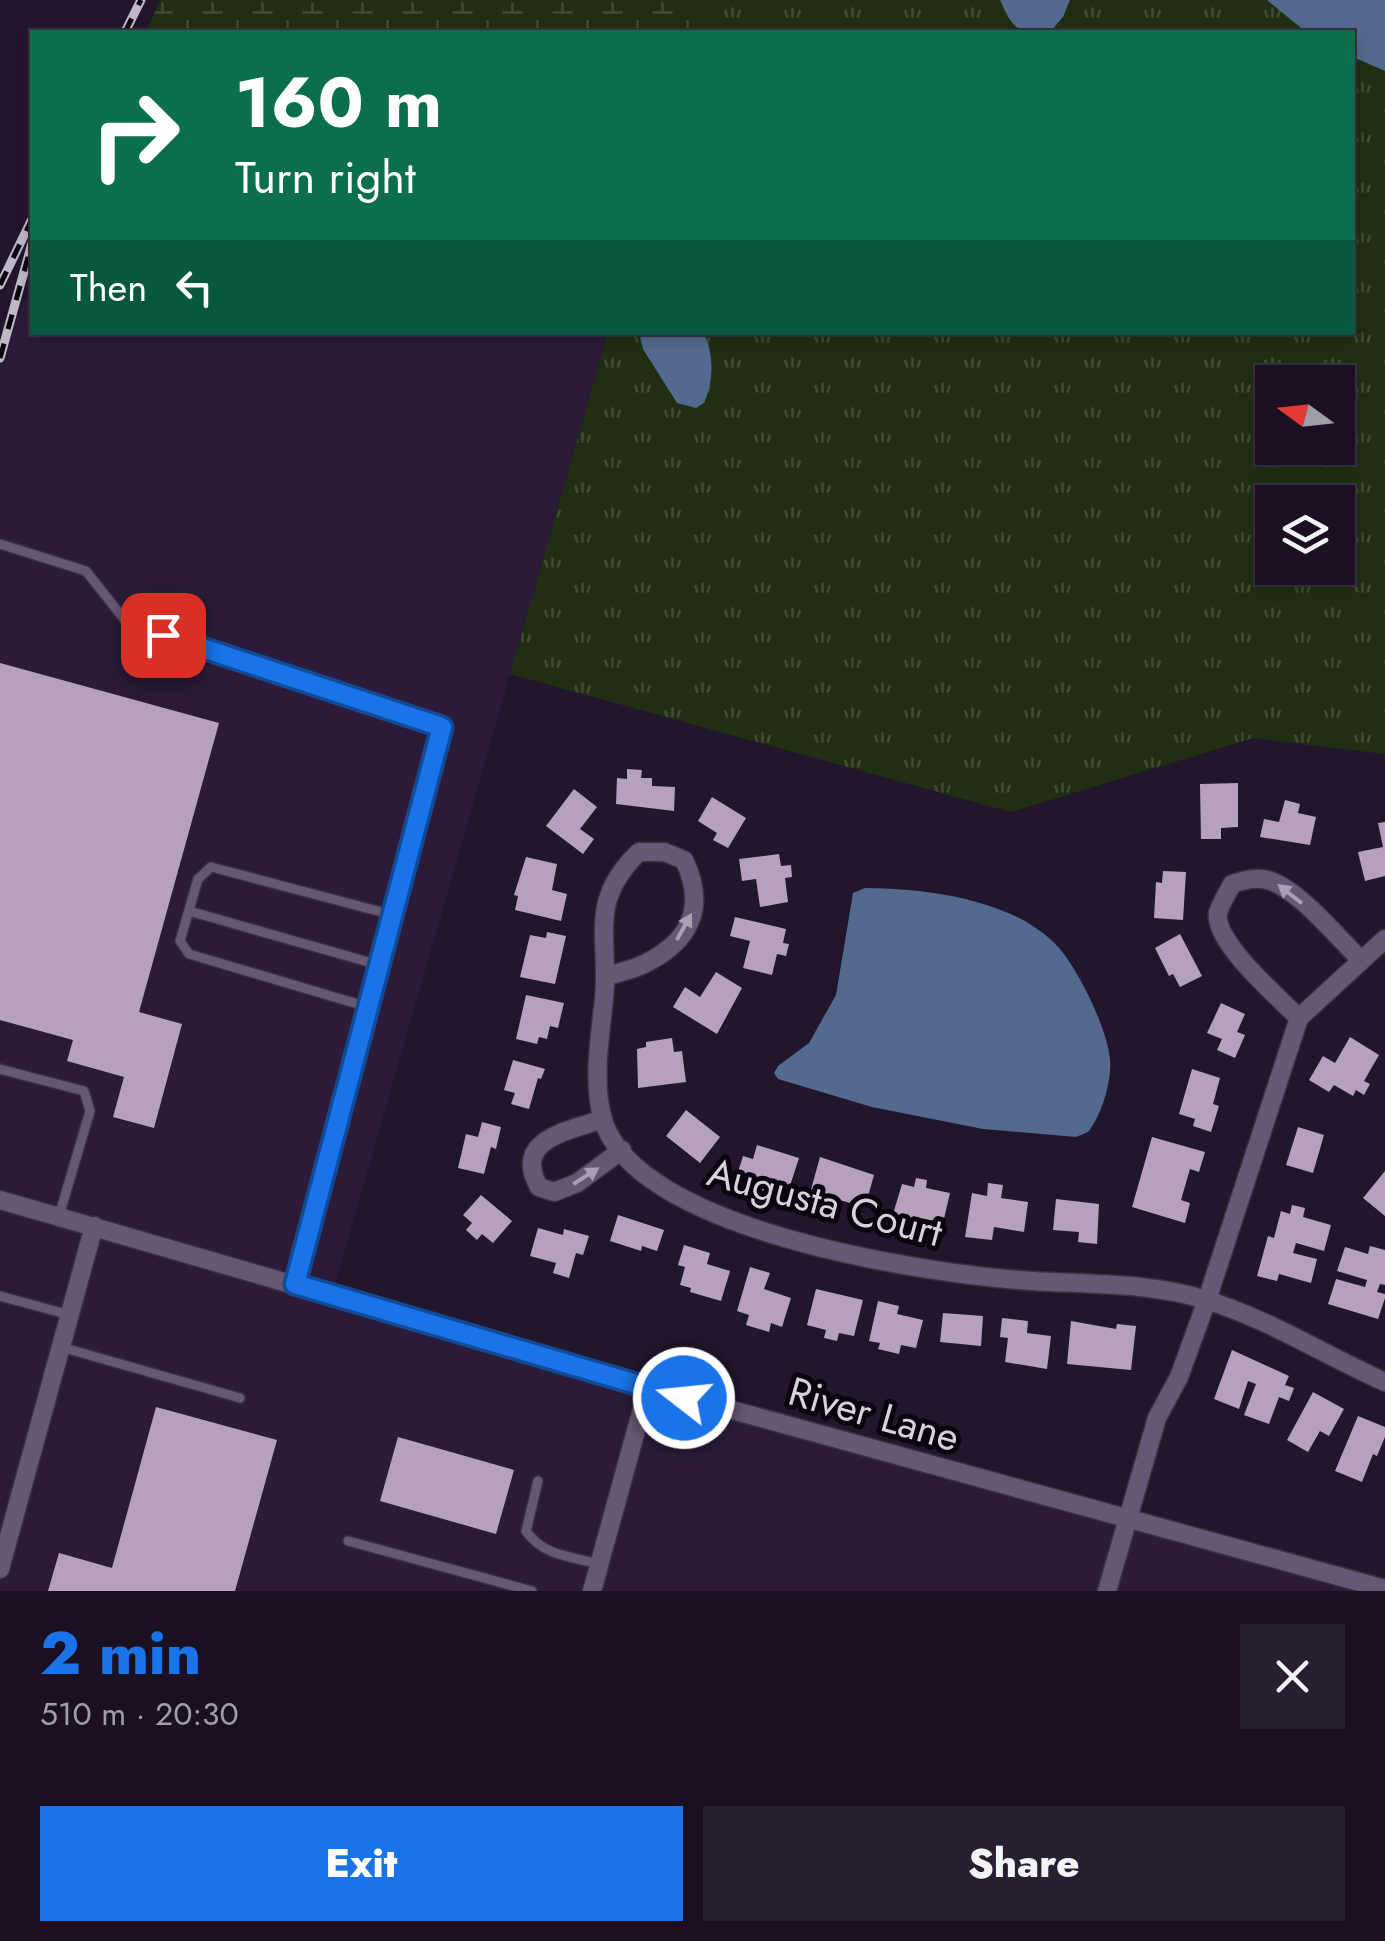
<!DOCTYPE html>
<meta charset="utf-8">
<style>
body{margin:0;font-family:Jost,sans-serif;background:#271e2f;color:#f1f3f6;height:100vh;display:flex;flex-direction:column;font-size:38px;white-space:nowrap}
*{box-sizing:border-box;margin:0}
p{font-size:32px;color:#9f9da5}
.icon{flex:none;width:55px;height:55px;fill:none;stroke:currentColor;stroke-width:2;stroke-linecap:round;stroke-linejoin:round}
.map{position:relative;height:1591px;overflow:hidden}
.panel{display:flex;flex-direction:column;background:#1a1022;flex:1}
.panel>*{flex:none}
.guide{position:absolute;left:30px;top:30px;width:1325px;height:305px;border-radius:0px;box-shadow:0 5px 15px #0003,0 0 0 2px #383040;background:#0b6e4f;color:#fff;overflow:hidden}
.needle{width:65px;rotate:285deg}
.fabs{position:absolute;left:1255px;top:365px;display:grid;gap:20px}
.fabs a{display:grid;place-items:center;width:100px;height:100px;border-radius:0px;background:#1a1022;box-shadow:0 5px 15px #0003,0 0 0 2px #383040;font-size:50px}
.pin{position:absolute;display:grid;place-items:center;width:85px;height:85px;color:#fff;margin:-42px;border-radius:20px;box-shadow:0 5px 15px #0006}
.me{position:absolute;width:110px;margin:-55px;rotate:286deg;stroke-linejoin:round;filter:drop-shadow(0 0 8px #0008)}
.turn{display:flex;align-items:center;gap:35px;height:210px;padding:0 40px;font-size:45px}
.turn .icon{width:130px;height:130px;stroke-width:2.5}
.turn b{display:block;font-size:70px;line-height:85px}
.then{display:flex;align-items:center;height:95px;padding:0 40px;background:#0003;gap:20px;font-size:38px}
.round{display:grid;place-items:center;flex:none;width:105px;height:105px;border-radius:0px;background:#271e2f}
.head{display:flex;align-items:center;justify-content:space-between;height:170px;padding:0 40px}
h1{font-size:60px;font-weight:800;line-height:75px;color:#1a73e8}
.primary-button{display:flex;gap:20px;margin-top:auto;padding:20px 40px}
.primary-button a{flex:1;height:115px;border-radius:0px;background:#1a73e8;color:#fff;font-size:40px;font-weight:800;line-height:115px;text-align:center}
.primary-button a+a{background:#271e2f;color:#f1f3f6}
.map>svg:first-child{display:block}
.built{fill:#2b1b38}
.grass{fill:url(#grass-tufts);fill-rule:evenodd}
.wetland{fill:url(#wetland-marsh)}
.water{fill:#536a8e}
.building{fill:#b5a1be}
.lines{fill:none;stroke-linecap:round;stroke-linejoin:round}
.lane-casing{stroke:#393041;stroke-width:12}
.street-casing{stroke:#393041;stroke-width:21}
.lane{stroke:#665874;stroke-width:9}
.street{stroke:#665874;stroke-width:18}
.rail-casing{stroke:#c0b8c8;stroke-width:9}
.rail{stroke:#09050e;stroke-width:5;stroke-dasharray:15;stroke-linecap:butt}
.oneway{fill:#aaa0b4}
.route-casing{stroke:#114b97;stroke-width:25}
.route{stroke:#1a73e8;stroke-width:18}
.labels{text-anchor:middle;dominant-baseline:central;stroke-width:10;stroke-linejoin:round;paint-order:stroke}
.street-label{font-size:40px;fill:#d7d0df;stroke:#09050e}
</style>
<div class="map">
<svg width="1385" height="1591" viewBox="0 0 1385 1591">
<defs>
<pattern id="grass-tufts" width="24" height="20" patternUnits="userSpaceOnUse" patternTransform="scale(2.5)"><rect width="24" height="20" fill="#202f12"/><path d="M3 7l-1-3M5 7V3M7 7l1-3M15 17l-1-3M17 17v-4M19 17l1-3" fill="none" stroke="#404c34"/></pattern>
<pattern id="wetland-marsh" width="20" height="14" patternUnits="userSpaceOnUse" patternTransform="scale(2.5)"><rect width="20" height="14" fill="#202f12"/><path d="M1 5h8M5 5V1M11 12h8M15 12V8" fill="none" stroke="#404c34"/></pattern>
</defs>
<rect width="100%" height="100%" fill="#22162d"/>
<path class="built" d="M32 286V332L608 333 332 1295 1385 1591H0V351Z"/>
<path class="grass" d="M703 0H1385V754L1253 738 1011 812 510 674 608 333 1352 332V32H694ZM1272 382H1338V448H1272ZM1272 502H1338V568H1272Z"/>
<path class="wetland" d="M160 0H703L694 32H146Z"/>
<path class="water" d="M1000 0H1070L1063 17 1050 32C1016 32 1014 31 1000 0Z
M1267 0H1385V71L1353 57 1352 32H1306Z
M639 333H704C714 355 714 381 704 403L696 408 677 403 643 349Z
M865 888C918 889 966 894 1015 916 1030 923 1048 935 1059 948 1079 971 1107 1028 1110 1059 1112 1080 1102 1115 1088 1132L1076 1137 983 1129 872 1107 778 1079 774 1073 778 1066 809 1043 836 995 853 893Z"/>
<path class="building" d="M0 663 219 723 139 1012 182 1024 154 1128 113 1117 124 1077 67 1061 73 1040 0 1020Z
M627 769 642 770 641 778H652V786L675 787 674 811 616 804 617 778 627 779Z
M1238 783V827L1221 828V839H1201L1200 784Z
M574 789 597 807 580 829 594 839 583 854 546 826Z
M712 797 746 818 728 848 713 840 717 833 698 821Z
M1285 800 1300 804 1298 813 1316 817 1310 845 1260 837 1264 819 1279 822Z
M1385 822V876L1365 881 1358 852 1383 847 1378 823Z
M779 854 781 866 791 865 792 877 785 878 788 902 760 907 756 879 742 881 739 859Z
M526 857 557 864 552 890 567 894 561 921 515 910 518 896 514 895Z
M1163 871 1186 872 1183 920 1154 918 1156 882 1162 883Z
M735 917 786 929 783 943 789 944 786 956 777 954 772 975 743 968 750 941 730 936Z
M547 932 566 936 555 984 520 977 530 935 546 938Z
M1180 934 1202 976 1180 987 1173 974 1169 976 1155 948Z
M716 972 742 988 717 1034 673 1007 685 987 700 997Z
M526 995 564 1003 558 1028 550 1026 547 1039 539 1037 537 1044 516 1039Z
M1221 1003 1245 1014 1237 1032 1245 1035 1235 1058 1217 1050 1222 1039 1207 1033Z
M1350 1037 1379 1055 1364 1081 1370 1084 1364 1095 1356 1090 1353 1096 1334 1085 1329 1092 1309 1080 1323 1056 1335 1063Z
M672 1038 674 1052 682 1051 686 1082 638 1088 637 1049 646 1047V1042Z
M513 1060 545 1069 541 1079 538 1078 529 1109 511 1104 515 1093 504 1090Z
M1192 1069 1220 1078 1213 1104 1219 1106 1211 1132 1193 1126 1195 1119 1179 1114Z
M686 1110 720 1137 700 1163 666 1136Z
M482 1122 501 1127 496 1149 491 1147 484 1174 458 1168 466 1134 478 1137Z
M1298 1127 1324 1135 1313 1173 1286 1165Z
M1152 1137 1205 1152 1199 1172 1190 1169 1181 1200 1190 1203 1185 1223 1132 1207Z
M757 1145 799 1158 788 1192 778 1189 777 1194 758 1189 760 1182 737 1175 743 1156 753 1159Z
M820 1157 874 1175 865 1207 836 1199 832 1211 807 1204Z
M1385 1171V1216L1363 1198Z
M916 1178 927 1180 926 1188 950 1193 943 1223 916 1217 914 1229 890 1224 902 1184 914 1187Z
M988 1183 1003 1185 1001 1198 1028 1202 1024 1232 994 1227 992 1240 965 1237 972 1193 987 1196Z
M481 1195 512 1221 493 1243 482 1234 477 1240 466 1230 472 1223 463 1215Z
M1056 1199 1099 1204 1097 1244 1078 1242 1079 1232 1053 1230Z
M1292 1205 1305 1208 1303 1217 1331 1225 1324 1251 1296 1243 1293 1253 1317 1259 1311 1283 1279 1274 1277 1281 1257 1276 1268 1236 1274 1238 1281 1211 1290 1214Z
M618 1215 664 1230 657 1251 642 1246 641 1251 610 1241Z
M538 1228 563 1235 564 1229 589 1236 583 1255 576 1253 569 1278 553 1273 556 1263 530 1256Z
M684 1245 710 1253 707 1264 730 1271 721 1301 690 1292 691 1288 680 1285 685 1267 678 1265Z
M1370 1246 1385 1250V1285L1380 1284 1377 1292 1385 1294V1298L1378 1319 1328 1304 1336 1279 1365 1287 1367 1280 1337 1271 1345 1247 1368 1254Z
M750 1267 770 1273 764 1289 791 1298 782 1327 771 1323 769 1332 746 1325 749 1315 737 1311Z
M816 1289 863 1300 854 1336 839 1333 837 1341 824 1338 826 1330 807 1325Z
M878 1301 899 1306 897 1314 923 1320 916 1348 901 1345 899 1354 878 1349 880 1343 869 1341Z
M943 1313 983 1316 981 1346 940 1342Z
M1002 1318 1028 1321 1027 1333 1051 1336 1047 1369 1005 1362 1008 1338 1000 1337Z
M1071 1321 1116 1329 1117 1324 1136 1326 1131 1370 1067 1364Z
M1232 1350 1289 1376 1285 1385 1294 1388 1289 1401 1279 1397 1269 1424 1244 1415 1256 1384 1248 1381 1239 1409 1214 1399Z
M1313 1392 1344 1409 1329 1436 1320 1431 1308 1452 1287 1440Z
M156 1407 277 1440 235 1591H48L59 1553 112 1568Z
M1358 1416 1385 1427V1437L1377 1456 1373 1454 1362 1482 1335 1471Z
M398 1437 514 1470 496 1534 380 1501Z"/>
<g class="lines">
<defs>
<path id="lane" d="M0 544 86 571 128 624 442 727 295 1284
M189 911 379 965
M368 1007 189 954 180 941 198 879 211 867 393 915
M0 1069 84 1091 90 1111 59 1216
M0 1296 70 1315
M61 1347 240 1398
M538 1481 526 1531C543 1556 572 1557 599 1564
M348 1541 532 1591"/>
<path id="street" d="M606 977C618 972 632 970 644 964 690 942 707 907 684 860L664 852H639C587 902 610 937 604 999 600 1038 592 1082 603 1120 637 1230 919 1272 1018 1280 1080 1285 1147 1281 1206 1300 1269 1319 1326 1356 1385 1382
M1299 1018C1279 998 1213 941 1218 913 1220 904 1228 893 1232 884 1245 880 1258 876 1271 881 1302 893 1337 937 1361 960
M603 1119C569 1131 512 1139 539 1187L554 1192 577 1183 622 1150
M0 1200 648 1387 1385 1589
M0 1569 94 1226
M592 1591 648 1387
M1107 1591 1157 1418 1179 1377 1207 1300 1299 1018 1385 939"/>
</defs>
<use href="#lane" class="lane-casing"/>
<use href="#street" class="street-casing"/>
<use href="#lane" class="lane"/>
<use href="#street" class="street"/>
<defs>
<path id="rail" d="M125 32 141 0
M0 285 32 219
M0 358 32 243"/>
</defs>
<use href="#rail" class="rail-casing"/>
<use href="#rail" class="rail"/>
</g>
<defs><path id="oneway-solid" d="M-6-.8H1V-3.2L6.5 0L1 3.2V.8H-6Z" transform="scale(2.5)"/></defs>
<g class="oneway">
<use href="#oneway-solid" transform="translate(1290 894) rotate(-142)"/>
<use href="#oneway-solid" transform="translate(684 927) rotate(-61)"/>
<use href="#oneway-solid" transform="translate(586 1176) rotate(-33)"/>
</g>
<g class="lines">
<defs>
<path id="route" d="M163 635 442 727 295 1284 684 1398"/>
</defs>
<use href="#route" class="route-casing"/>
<use href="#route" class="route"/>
</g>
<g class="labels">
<g class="street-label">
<text transform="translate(825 1202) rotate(15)">Augusta Court</text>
<text transform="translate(874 1414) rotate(16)">River Lane</text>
</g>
</g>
</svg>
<div class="fabs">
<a><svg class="needle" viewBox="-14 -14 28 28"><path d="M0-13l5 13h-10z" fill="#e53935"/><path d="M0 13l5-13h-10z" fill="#9f9da5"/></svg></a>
<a><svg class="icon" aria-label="layers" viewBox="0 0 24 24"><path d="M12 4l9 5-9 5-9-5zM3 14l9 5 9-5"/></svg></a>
</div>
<div class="pin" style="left:163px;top:635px;background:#d93025"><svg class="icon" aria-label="arrive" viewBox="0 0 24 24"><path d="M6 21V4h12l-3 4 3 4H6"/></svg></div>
<svg class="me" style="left:684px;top:1398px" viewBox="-20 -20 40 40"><circle r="17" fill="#1a73e8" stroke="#fff" stroke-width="3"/><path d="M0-11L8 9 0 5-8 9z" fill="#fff"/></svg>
<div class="guide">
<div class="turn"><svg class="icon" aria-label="right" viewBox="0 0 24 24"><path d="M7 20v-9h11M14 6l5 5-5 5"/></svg><div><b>160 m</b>Turn right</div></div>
<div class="then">Then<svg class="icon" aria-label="left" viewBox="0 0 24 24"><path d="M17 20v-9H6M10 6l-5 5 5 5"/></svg></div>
</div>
</div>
<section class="panel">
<div class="head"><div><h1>2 min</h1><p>510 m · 20:30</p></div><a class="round"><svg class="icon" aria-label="close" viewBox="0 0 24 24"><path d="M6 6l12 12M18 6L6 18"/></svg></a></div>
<div class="primary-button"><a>Exit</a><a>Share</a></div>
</section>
